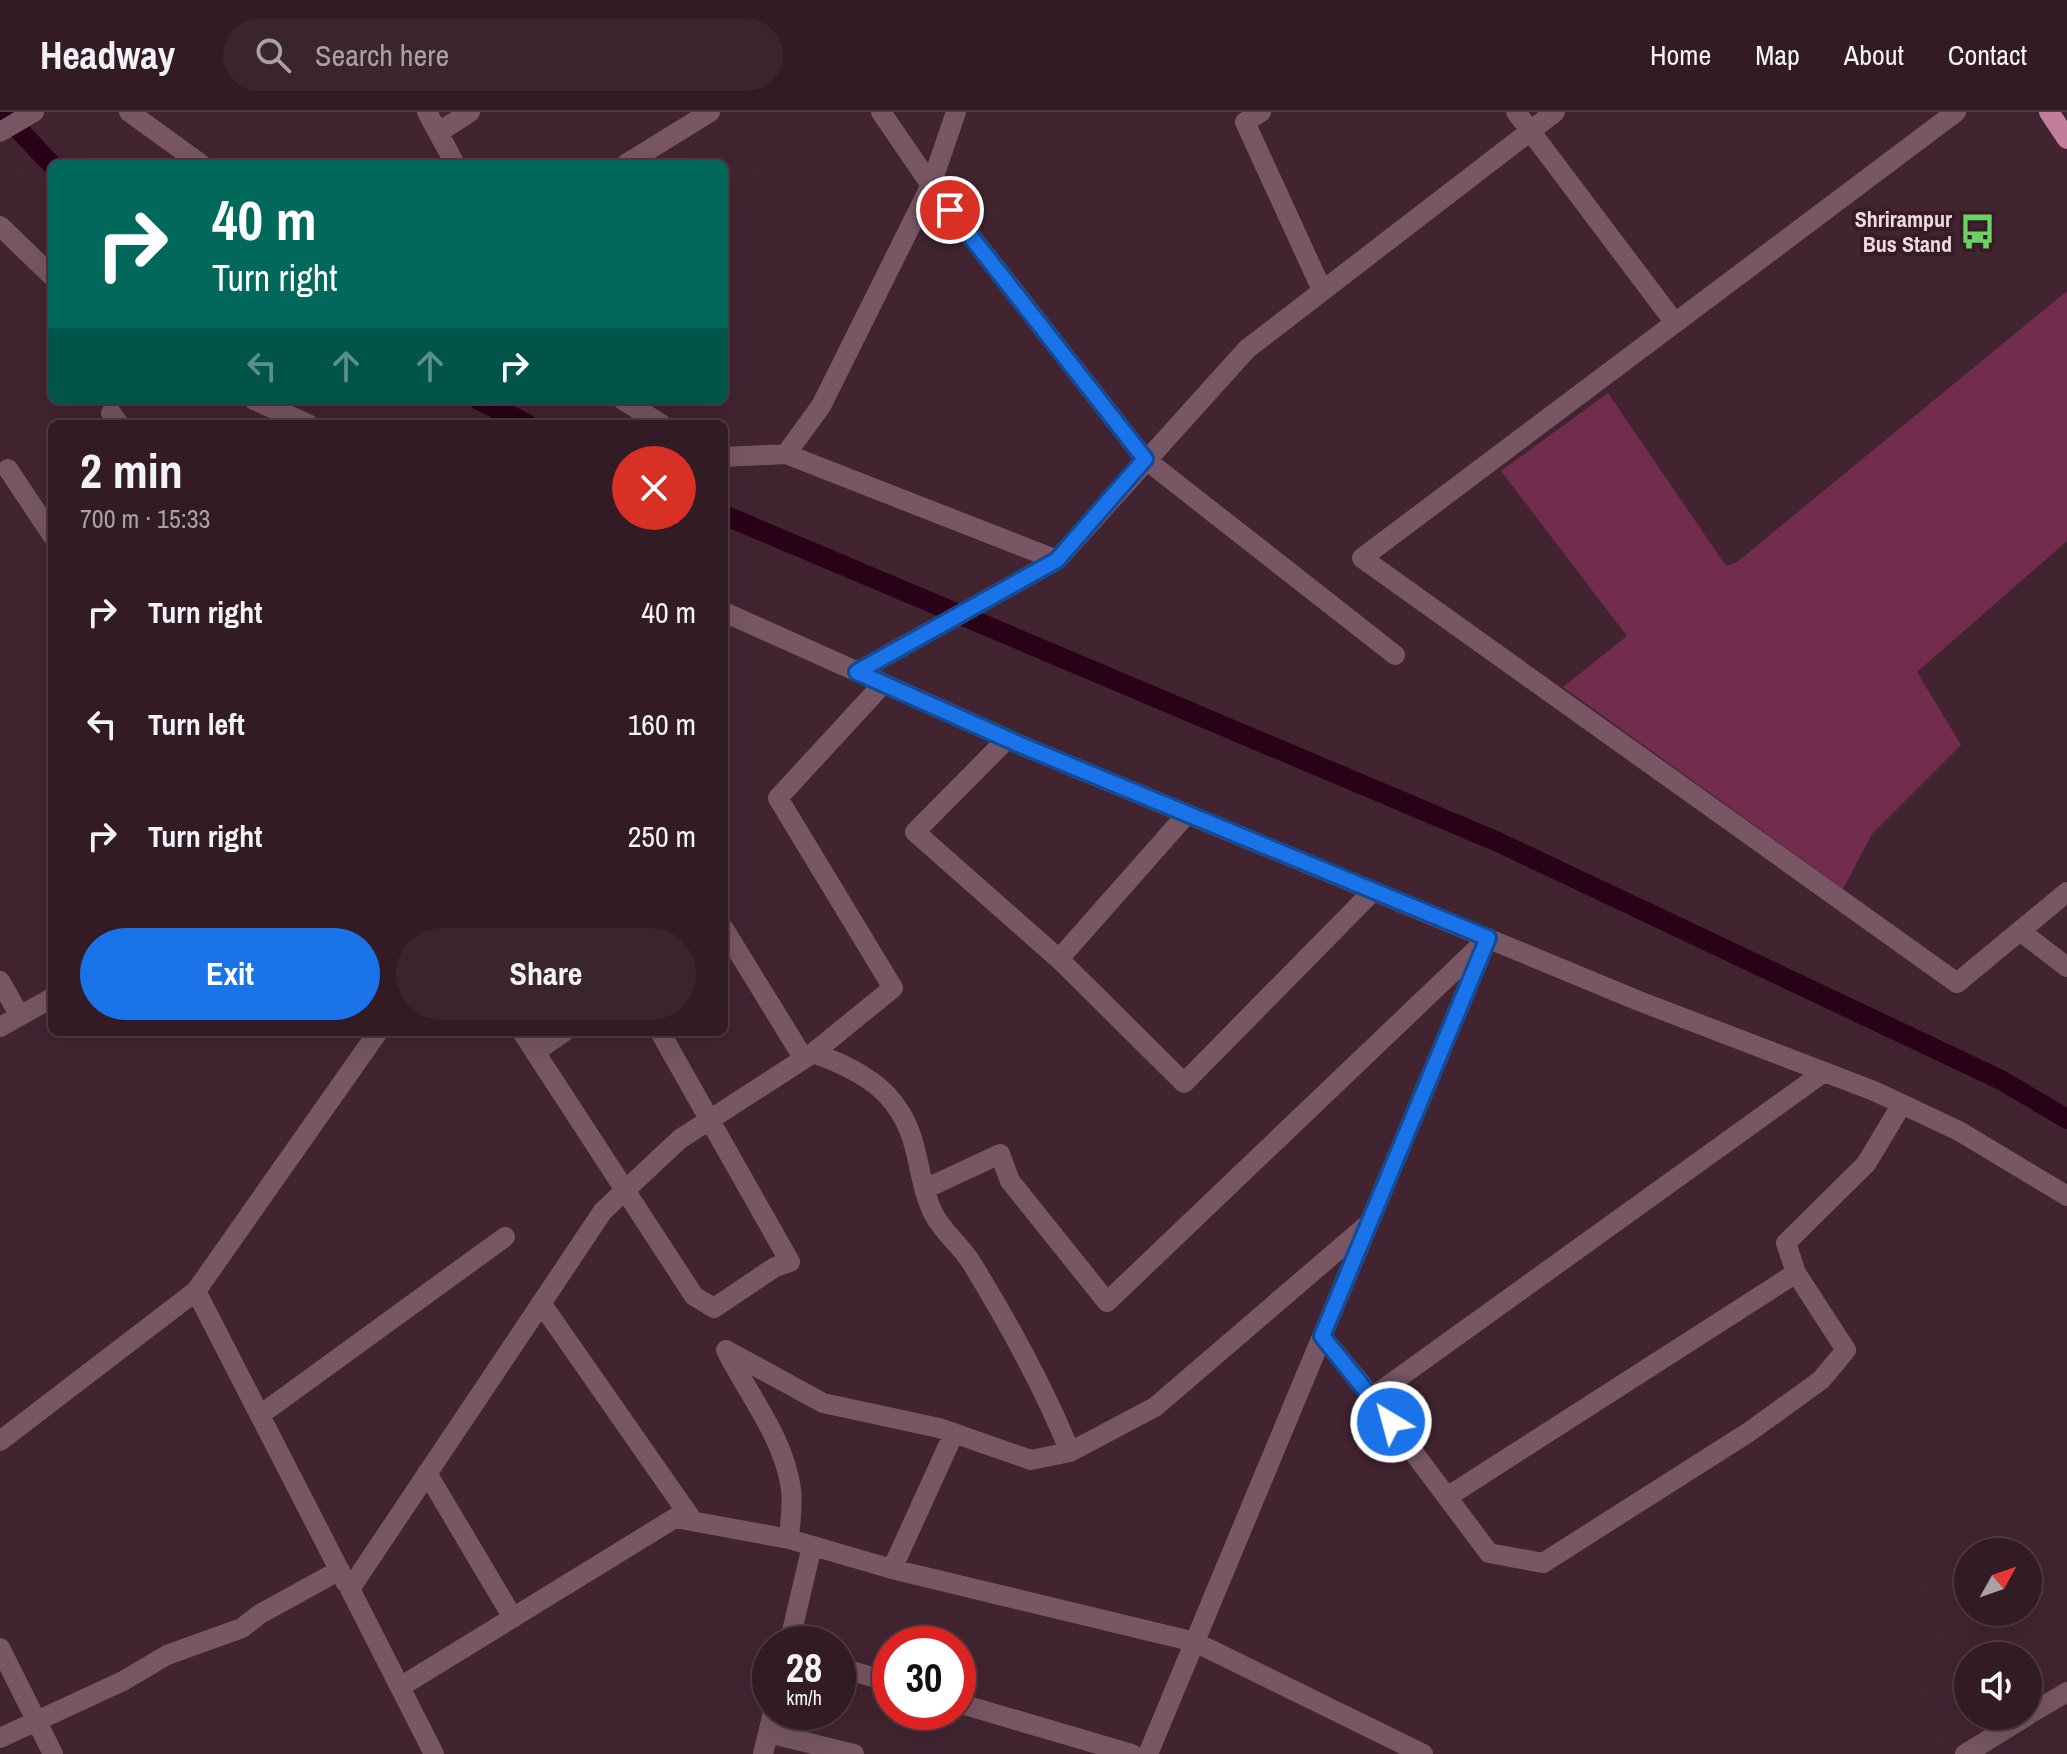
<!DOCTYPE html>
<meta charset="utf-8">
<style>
body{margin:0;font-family:"Archivo Narrow",sans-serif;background:#3a242d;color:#f1f3f6;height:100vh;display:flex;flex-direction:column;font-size:30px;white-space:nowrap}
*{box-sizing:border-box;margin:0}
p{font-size:26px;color:#a8a1a7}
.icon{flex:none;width:44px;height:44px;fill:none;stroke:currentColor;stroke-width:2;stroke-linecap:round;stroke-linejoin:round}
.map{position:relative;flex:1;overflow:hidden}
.side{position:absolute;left:48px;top:308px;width:680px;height:616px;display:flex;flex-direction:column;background:#321b25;border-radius:12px;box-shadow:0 8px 32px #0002,0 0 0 2px #4d3942}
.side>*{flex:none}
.top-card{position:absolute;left:48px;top:48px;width:680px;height:244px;border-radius:12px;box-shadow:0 8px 32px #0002,0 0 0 2px #4d3942;background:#00695c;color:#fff;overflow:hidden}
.needle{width:52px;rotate:50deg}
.tools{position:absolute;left:1954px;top:1426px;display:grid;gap:16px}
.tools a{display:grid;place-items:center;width:88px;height:88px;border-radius:50%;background:#321b25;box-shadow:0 8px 32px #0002,0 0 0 2px #4d3942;font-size:40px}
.speed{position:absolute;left:752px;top:1514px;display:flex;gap:16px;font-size:40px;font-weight:700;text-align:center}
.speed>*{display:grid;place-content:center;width:104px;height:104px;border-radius:50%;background:#321b25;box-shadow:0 8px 32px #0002,0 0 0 2px #4d3942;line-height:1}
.speed small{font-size:20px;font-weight:400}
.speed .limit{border:12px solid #d22;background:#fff;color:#111}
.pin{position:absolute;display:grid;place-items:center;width:68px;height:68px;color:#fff;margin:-34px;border:4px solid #fff;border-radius:50%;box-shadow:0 2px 8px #0007}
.me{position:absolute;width:88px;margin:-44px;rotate:323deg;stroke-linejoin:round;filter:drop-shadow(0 0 6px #0008)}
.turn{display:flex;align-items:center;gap:28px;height:168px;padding:0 32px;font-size:36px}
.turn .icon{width:104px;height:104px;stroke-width:2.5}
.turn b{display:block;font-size:56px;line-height:68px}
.lanes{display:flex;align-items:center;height:76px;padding:0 32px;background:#0003;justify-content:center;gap:40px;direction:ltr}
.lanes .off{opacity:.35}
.round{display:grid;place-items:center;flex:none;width:84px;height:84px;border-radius:42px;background:#3a242d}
.headline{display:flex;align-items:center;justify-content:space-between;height:136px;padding:0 32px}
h1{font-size:48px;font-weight:700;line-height:60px}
.button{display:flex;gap:16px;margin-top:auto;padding:16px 32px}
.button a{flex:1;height:92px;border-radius:48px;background:#1a73e8;color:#fff;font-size:32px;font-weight:700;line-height:92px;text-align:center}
.button a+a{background:#3a242d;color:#f1f3f6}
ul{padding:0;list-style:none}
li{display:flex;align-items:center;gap:24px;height:112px;padding:0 32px}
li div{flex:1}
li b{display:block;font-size:30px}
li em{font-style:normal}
header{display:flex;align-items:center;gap:48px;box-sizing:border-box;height:112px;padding:0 40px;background:#321b25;border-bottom:2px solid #4d3942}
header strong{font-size:38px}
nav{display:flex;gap:44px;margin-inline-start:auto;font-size:28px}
.search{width:560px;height:72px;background:#3a242d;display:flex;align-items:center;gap:20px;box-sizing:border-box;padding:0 28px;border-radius:44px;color:#a8a1a7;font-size:30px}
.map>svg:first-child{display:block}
.green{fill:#722c4e}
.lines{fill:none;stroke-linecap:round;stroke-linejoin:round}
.canal{stroke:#2a0217;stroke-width:20}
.minor{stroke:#785664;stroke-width:20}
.major{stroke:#c27e9b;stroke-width:20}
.route-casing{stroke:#114b97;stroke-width:20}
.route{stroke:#1a73e8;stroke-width:14}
.labels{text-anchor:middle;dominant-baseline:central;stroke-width:8;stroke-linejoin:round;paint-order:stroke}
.poi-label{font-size:22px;font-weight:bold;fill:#eedae1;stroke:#371b27;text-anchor:end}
</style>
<header>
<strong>Headway</strong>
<div class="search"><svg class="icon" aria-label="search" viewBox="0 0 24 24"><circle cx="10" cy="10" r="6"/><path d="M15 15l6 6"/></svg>Search here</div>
<nav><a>Home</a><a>Map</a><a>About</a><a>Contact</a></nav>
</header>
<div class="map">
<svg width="2067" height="1642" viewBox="0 0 2067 1642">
<rect width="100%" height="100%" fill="#422431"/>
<path class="green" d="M2067 179V429L1917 560 1961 633 1872 722 1843 777 1563 575 1627 524 1501 359 1608 281 1726 454 1737 450Z"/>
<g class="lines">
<path class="canal" d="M2 0 52 53
M479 288 527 312
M724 403 1498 730 2001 968 2067 1007"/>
<path class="minor" d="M129 0 201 52
M427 0 455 52
M956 0 931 73 1145 347 1395 543
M1261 0 1245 10 1322 178
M1516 0 1675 211
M1956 0 1362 446 1957 871 2067 780
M0 20 34 0
M439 20 470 0
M626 52 710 0
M0 114 52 164
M254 288 308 312
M623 288 661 312
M111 301 119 312
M786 342 821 294 931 73 881 0
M724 345 786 342 1057 448 1247 237 1555 0
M8 357 52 423
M724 500 1023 634 1639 889 1874 979 1959 1019 2067 1084
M857 560 1057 448
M1007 627 915 720 1059 847
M1187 702 1059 847 1184 971 1373 779
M724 817 804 947
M2020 819 2067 855
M0 869 20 904
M0 915 52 886
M522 920 694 1184 714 1196 775 1155 790 1150 660 920
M535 940 564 920
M813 941 893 876 778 686 883 572
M927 1076 1000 1042 1010 1069 1107 1190 1482 832
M1796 1161 1846 1238 1821 1268 1749 1320 1543 1451 1489 1441 1372 1285 1824 960
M196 1179 346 1471
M541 1191 693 1409
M1322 1224 1372 1285
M260 1303 505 1125
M0 1329 196 1179 378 920
M1070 1340 1155 1295 1367 1113
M427 1361 513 1506
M1447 1385 1796 1161 1786 1131 1866 1052 1902 992
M892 1457 954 1321
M789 1532 812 1434
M0 1536 53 1642
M838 1555 890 1570
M400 1575 675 1406 789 1427
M958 1591 1132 1642
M2028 1603 2067 1580
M768 1621 854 1642
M0 1626 123 1569 167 1543 242 1516 260 1502 340 1458
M434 1642 350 1477 603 1099 680 1027 813 941C839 950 867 962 887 983 923 1022 914 1062 933 1101 942 1119 960 1133 971 1150 1009 1212 1043 1273 1070 1340L1031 1348 939 1316 823 1291 726 1238C749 1284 784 1326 791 1377 793 1393 790 1411 789 1427L892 1457 1195 1530 1423 1642
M763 1642 773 1600
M1148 1642 1488 826
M1965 1642 2027 1604"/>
<path class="major" d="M2049 0 2067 27"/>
</g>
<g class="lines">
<defs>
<path id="route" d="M950 98 1145 347 1057 448 857 560 1023 634 1488 826 1322 1224 1391 1310"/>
</defs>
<use href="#route" class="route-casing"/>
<use href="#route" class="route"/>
</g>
<defs>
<symbol id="bus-bare" viewBox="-9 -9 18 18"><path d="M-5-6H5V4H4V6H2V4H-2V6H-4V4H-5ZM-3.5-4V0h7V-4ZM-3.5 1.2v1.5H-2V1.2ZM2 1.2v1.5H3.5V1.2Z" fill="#69d464" stroke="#371b27" stroke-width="2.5" paint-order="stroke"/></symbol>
</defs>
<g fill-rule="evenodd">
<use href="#bus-bare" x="1952" y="94" width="51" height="51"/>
</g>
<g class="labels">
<g class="poi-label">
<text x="1952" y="107">Shrirampur<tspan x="1952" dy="25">Bus Stand</tspan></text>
</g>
</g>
</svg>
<div class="tools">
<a><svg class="needle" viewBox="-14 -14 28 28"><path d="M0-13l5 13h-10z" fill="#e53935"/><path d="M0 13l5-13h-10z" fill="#a8a1a7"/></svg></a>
<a><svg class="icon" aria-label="sound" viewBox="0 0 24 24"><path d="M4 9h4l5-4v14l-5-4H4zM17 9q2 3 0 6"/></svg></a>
</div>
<div class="speed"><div>28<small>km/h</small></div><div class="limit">30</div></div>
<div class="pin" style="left:950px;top:98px;background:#d93025"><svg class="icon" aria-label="arrive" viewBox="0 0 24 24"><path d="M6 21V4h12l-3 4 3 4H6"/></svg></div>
<svg class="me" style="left:1391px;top:1310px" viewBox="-20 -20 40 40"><circle r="17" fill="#1a73e8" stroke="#fff" stroke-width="3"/><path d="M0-11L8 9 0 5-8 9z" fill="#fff"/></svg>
<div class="top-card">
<div class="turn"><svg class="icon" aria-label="right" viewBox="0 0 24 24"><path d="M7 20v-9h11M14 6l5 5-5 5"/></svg><div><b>40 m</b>Turn right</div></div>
<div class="lanes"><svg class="icon off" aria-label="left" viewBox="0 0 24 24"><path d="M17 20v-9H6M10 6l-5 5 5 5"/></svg><svg class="icon off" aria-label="ahead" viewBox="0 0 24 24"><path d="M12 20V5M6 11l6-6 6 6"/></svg><svg class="icon off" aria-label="ahead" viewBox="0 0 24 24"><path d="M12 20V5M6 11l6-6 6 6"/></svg><svg class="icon" aria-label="right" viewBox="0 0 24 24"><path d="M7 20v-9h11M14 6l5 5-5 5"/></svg></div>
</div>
<section class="side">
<div class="headline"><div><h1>2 min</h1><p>700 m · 15:33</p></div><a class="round" style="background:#d93025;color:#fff"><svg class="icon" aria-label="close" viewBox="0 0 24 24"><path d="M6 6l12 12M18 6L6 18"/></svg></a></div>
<ul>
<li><svg class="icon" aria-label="right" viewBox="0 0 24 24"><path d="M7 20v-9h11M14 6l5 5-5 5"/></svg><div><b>Turn right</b></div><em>40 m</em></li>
<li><svg class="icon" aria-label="left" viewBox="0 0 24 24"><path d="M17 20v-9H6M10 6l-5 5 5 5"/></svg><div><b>Turn left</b></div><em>160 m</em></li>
<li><svg class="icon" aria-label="right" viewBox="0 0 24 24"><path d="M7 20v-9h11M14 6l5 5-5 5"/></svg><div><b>Turn right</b></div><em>250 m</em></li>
</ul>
<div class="button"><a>Exit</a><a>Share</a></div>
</section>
</div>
